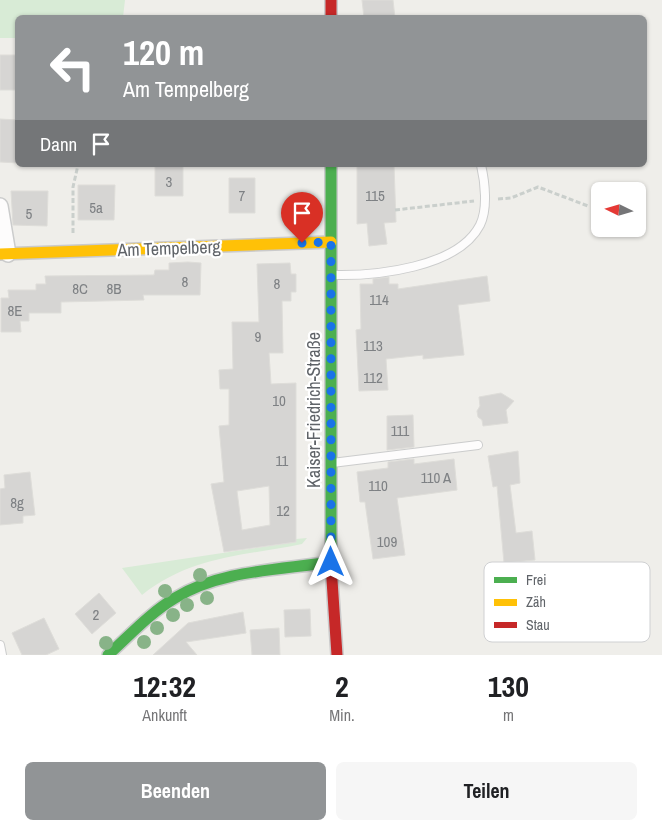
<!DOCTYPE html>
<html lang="de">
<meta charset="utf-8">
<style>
body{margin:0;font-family:"Archivo Narrow",sans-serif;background:#f6f6f6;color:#202124;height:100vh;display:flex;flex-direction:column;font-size:19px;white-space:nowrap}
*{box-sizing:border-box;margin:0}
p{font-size:16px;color:#757577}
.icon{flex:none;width:28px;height:28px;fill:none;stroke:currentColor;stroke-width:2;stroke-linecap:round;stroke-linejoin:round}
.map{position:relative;height:655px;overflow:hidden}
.side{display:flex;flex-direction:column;background:#fff;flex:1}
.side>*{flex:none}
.hud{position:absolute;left:15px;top:15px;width:632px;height:152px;border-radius:8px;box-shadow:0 1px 4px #0004;background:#919496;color:#fff;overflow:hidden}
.needle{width:32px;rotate:275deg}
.fabs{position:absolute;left:591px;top:182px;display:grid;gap:10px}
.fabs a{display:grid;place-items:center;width:55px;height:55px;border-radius:8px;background:#fff;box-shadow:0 1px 4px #0004;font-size:25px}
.pin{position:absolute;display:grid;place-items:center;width:42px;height:42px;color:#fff;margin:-51px -21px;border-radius:50% 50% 50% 0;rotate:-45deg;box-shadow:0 0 5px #0007}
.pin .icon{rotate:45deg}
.me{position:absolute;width:55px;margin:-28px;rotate:0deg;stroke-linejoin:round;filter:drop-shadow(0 0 4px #0008)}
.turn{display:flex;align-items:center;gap:18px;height:105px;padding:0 25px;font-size:22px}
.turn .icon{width:65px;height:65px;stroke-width:2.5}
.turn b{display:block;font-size:35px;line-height:42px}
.then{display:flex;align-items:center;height:48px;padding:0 25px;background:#0003;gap:10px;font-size:19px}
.eta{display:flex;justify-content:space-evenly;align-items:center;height:85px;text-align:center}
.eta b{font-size:30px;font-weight:700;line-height:35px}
.primary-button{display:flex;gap:10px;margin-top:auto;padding:10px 25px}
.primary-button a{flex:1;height:58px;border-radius:8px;background:#919496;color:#fff;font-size:20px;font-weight:700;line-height:58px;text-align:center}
.primary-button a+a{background:#f6f6f6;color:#202124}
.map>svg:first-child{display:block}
.green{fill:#d8ebd6}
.building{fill:#d6d5d3;stroke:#deddd9;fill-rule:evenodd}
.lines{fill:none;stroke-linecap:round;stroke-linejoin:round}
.lane-casing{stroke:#cbcccc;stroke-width:10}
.street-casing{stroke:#cbcccc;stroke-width:18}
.fast-casing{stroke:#cacacb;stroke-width:14}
.slow-casing{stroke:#cacacb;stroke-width:14}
.jam-casing{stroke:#cacacb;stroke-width:14}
.path{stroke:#cacfcc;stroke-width:3;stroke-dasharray:5 2.5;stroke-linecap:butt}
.lane{stroke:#fdfcfc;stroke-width:8}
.street{stroke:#fdfcfc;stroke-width:15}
.fast{stroke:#4caf50;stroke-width:11}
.slow{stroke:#ffc107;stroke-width:11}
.jam{stroke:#c62828;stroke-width:11}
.tree{fill:#88b388}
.route{stroke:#1a73e8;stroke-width:9;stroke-dasharray:0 16.2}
.labels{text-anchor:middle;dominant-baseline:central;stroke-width:4.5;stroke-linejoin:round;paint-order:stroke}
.number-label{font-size:15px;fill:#7e8184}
.street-label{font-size:18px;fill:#5f6368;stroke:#fff}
.key{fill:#fff;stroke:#cfd0d2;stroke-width:1}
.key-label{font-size:14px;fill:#5f6368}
</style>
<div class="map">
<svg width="662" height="655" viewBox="0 0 662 655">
<rect width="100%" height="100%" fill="#efeeea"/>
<path class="green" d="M0 0H125L123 17 18 18 17 38H0Z
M307 538 302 544C244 556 191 556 142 595L122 568 296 542V539Z"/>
<path class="building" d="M362 0H393L395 18H364Z
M0 55H18V90H0Z
M0 119 18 120V163L0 162Z
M357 165H394L396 222 384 223 387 244 369 246 367 223 357 224Z
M155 166H183V196H155Z
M229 178H255V213H229Z
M78 185H115L114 220H78Z
M11 191H48L47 226 13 225Z
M188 262 201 263 200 295H143L144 300 61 302V313H29V321H20L21 332H1V298H9L8 290H36V284H46L45 276 154 275 155 270H169V263Z
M290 263 291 274H296V292H291V301H282L283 353H269L271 384 296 383V542L224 552 211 484 224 482 219 426 229 425V389H220L219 370 233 369 232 322H259L257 264ZM269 486 270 525 242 530 237 491Z
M487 276 490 301 458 305 464 355 423 359V355L386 359 388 390 359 391 356 330 361 329 360 284H373V279L389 277V284H398V289Z
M501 393 514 401 506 410 508 423 483 426 482 420 478 417 477 411 480 406 479 397Z
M413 415 414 447 387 450V416Z
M518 451 520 483 510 485 516 533 532 531 535 560 504 563 497 486 493 487 488 456Z
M414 459V464L454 459 457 490 397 498 405 555 373 559 365 502H360L357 472 388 468V462Z
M30 472 35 515 23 516V523L0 525V489L5 488 4 475Z
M99 593 116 613 92 634 75 614Z
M310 609 311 636 285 637 284 610Z
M243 612 246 633 186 642 197 655H153L188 623Z
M44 618 59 649 46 655H22L12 633Z
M279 628 280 655H252L250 630Z"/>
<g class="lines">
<defs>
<path id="lane" d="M333 275C375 276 458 268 480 225 488 209 485 182 481 165
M332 463 478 445
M0 645 2 655"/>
<path id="street" d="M0 206 8 254"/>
<path id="fast" d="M331 165V565
M108 655C130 635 150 613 175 598 220 570 280 570 331 562"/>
<path id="slow" d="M0 254 331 242"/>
<path id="jam" d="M331 0V18
M331 565 337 655"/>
</defs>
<use href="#lane" class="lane-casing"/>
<use href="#street" class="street-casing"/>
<use href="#fast" class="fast-casing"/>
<use href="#slow" class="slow-casing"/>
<use href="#jam" class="jam-casing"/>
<path class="path" d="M498 199 511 198 538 187 588 206
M395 210 474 201
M73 233V187L78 165"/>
<use href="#lane" class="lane"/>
<use href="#street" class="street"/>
<use href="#fast" class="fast"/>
<use href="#slow" class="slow"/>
<use href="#jam" class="jam"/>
</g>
<g class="tree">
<circle cx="200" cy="575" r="7"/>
<circle cx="165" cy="591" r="7"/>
<circle cx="207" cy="598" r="7"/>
<circle cx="187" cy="605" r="7"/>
<circle cx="173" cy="615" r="7"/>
<circle cx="157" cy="628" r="7"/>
<circle cx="144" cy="642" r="7"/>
<circle cx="106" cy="643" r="7"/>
</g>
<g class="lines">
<path class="route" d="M302 243 331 242V562"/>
</g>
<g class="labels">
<g class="number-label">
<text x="169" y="181">3</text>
<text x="242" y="195">7</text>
<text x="375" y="195">115</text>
<text x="96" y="207">5a</text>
<text x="29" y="213">5</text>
<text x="185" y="281">8</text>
<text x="277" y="283">8</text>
<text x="80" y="288">8C</text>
<text x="114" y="288">8B</text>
<text x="379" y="299">114</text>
<text x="15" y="310">8E</text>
<text x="258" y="336">9</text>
<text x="373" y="345">113</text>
<text x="373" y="377">112</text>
<text x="279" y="400">10</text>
<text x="400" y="430">111</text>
<text x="282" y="460">11</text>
<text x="436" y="477">110 A</text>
<text x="378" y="485">110</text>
<text x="17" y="502">8g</text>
<text x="283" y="510">12</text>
<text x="387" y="541">109</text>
<text x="96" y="614">2</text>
</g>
<g class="street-label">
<text transform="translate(169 248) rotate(-2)">Am Tempelberg</text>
<text transform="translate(313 410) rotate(-90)">Kaiser-Friedrich-Straße</text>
</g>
</g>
<rect x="484" y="562" width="166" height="80" rx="8" class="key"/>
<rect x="494" y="577" width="23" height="6" fill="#4caf50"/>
<rect x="494" y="599" width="23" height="7" fill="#ffc107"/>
<rect x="494" y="622" width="23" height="6" fill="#c62828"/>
<g class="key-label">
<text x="526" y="585">Frei</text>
<text x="526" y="607">Zäh</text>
<text x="526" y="630">Stau</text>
</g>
</svg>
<div class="fabs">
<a><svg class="needle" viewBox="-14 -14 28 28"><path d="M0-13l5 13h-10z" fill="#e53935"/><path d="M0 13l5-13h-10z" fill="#757577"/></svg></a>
</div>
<div class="pin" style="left:302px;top:243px;background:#d93025"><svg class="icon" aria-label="arrive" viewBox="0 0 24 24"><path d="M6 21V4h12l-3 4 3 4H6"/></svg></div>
<svg class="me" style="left:331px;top:562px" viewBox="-20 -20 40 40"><path d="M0-17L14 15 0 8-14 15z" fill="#1a73e8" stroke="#fff" stroke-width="4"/></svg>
<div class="hud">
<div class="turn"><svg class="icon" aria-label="left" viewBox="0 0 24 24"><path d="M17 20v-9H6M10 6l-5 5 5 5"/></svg><div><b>120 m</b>Am Tempelberg</div></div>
<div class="then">Dann<svg class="icon" aria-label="arrive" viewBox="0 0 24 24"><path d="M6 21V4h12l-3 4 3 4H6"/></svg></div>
</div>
</div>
<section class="side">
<div class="eta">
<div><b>12:32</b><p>Ankunft</p></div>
<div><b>2</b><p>Min.</p></div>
<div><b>130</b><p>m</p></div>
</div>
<div class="primary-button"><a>Beenden</a><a>Teilen</a></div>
</section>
